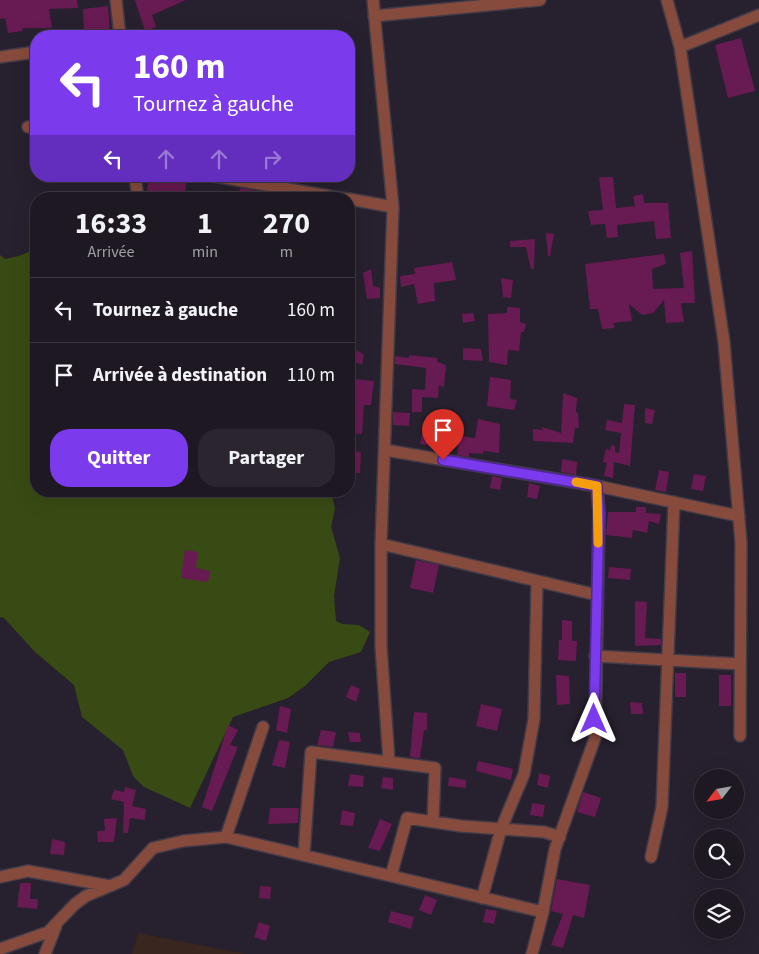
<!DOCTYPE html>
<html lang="fr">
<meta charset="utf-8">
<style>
body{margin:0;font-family:"Source Sans 3",sans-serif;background:#2a252f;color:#f1f3f6;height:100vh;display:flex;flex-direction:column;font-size:19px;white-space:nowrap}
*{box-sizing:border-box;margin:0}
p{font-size:16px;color:#a0a0a5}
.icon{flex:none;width:28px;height:28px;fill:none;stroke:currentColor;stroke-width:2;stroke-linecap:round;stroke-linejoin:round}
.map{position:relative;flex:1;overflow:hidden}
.panel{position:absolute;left:30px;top:192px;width:325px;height:305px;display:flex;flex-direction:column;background:#1d1822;border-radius:20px;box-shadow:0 5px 20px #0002,0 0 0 1px #3b3740}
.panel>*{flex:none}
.hud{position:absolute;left:30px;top:30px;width:325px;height:152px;border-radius:20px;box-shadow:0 5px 20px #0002,0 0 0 1px #3b3740;background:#7c3aed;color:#fff;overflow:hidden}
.needle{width:32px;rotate:239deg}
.buttons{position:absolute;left:694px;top:769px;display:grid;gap:10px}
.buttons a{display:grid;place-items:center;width:50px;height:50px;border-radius:50%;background:#1d1822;box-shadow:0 5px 20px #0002,0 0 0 1px #3b3740;font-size:25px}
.pin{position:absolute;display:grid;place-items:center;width:42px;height:42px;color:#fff;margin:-51px -21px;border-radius:50% 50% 50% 0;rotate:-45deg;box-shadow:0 0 5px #0007}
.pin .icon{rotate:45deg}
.me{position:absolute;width:55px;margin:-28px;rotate:0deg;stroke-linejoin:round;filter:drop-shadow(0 0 4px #0008)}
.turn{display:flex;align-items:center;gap:18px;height:105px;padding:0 20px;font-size:22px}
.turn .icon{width:65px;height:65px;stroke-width:2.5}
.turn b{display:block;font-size:35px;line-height:42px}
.lanes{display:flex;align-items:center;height:48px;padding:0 20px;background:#0003;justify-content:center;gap:25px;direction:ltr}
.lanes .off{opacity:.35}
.eta{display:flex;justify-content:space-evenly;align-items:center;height:85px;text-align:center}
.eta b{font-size:30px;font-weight:700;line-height:35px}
.primary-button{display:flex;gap:10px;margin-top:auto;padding:10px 20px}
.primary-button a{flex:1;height:58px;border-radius:20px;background:#7c3aed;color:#fff;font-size:20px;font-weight:700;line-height:58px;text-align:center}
.primary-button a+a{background:#2a252f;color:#f1f3f6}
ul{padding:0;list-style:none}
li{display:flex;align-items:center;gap:15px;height:65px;padding:0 20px;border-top:1px solid #3b3740}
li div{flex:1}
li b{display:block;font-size:19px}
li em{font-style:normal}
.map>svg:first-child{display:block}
.industrial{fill:#38261f}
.green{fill:#394b14}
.building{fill:#681a52}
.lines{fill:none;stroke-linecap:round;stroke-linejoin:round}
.minor-casing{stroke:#413a47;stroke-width:14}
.minor{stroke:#864b3c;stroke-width:11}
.route-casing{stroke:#51269a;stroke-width:12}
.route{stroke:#7c3aed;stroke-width:9}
.slow{stroke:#f59e0b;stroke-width:9}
</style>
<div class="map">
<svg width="759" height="954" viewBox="0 0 759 954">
<rect width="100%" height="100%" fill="#27202e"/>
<path class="industrial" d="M138 933 246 954H132Z"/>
<path class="green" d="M36 249V491H331L335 509 331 527 340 558 334 596 336 621 342 624 359 625 370 632 361 652 329 662 305 686 288 698 233 717 190 808 144 787 133 776 123 750 82 717 74 685 35 652 4 618 0 617V255L5 259 19 256Z"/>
<path class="building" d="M0 0H77L78 8 49 9 52 28H22L23 31 8 33 5 18 0 19Z
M135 0H186L152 15 156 27 145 31Z
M108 6 110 33 84 35 83 9Z
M741 38 755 91 728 98 715 45Z
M149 176 187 178 185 192 202 195V199H146Z
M599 177H613L616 208 635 206 633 196 643 194 644 203H668L671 238 656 239 654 221 617 225 618 237 607 238 605 224 591 225 588 211 603 210Z
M240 188 259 191 257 199H239Z
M546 233 554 234 550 256H548Z
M535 239 534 269H531L526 247H510V241Z
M692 251 695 303H681L684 322 666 323 664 300 653 313 642 315 629 304 632 321 613 323 615 328 602 329 598 309H590L585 264 664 254 666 264 652 269 653 289 684 288 680 253Z
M452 262 456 280 434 283 435 301 418 304 414 284 401 287 400 276 415 274 414 268Z
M371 269 373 286 380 288V298L367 299 363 273Z
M501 278 513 280 511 298 503 297Z
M507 307 520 308V322L526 324 524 332H521L519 351 508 350 507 365 489 362 488 314 507 313Z
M473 313 475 321 463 323 462 314Z
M463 348 481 349 483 361 463 360Z
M357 350 364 355 362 365 353 361Z
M409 355 437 358V362L446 365 444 387 439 385 438 398 422 397V412H412V389L425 390 426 368 395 364V356L409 358Z
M490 377 511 380 510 399 517 400 514 410 487 406Z
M353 379 374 381 371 405H364L362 434 349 433V409Z
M563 393 577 398 576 412 578 413 579 428H575L573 443 533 441V429L543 430 542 427 561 433Z
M624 404 635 405 630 466 614 462 613 478 604 476 607 463 603 462 606 449 610 450 611 445 615 446V452L619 453 621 433 605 430 607 420 622 423Z
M645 408 655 410 652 424 645 423Z
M393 412 410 413 409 426 393 425Z
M478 419 500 424 499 453 483 451V454L469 453V457L457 455 460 436 475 438Z
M423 428 445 431 442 447 420 444Z
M351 451 361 452 360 473H351Z
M562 459 577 462 576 475 561 472Z
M659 470 669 472 666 492 655 490Z
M694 474 706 476 703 491 691 489Z
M492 476 502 478 500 490 490 488Z
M529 483 540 486 537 499 527 497Z
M636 507H646V513L661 514 659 524 649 521 647 533 633 530 632 538 606 535 608 512H636Z
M185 550 198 552 196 568 210 571 208 582 181 578Z
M416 560 439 565 433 593 410 588Z
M609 567 631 569 630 580 608 578Z
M635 601 647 602 645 638 661 639V645L635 646Z
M562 620 572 621V641H577L576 661 558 660 559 640H562Z
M675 673H686V697H675Z
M556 675 569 676 570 704 557 705Z
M719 675H731V706H719Z
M351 685 360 689 356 702 346 697Z
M630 702 642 703 643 714H631Z
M481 704 502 709 497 731 476 726Z
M280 706 291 709 287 733 276 730Z
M414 712 427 713V730H424L420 758 410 757Z
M228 725 238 730 230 745 238 747 212 811 202 807Z
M321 730 336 732 333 747 317 745Z
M348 732 360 733 361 742H350Z
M279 740 290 742 285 768 272 765Z
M478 761 513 769 511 780 476 771Z
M539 773 550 776 548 788 537 785Z
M350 774 364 776 363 787 348 786Z
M383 777 393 778V790L381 788Z
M449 777 466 780V788L448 786Z
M125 787 136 790 132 806 146 809 145 820 130 818 128 833H123L124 802 111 799 114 790 124 792Z
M583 792 601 798 595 817 577 812Z
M532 803 545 805 543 817 530 815Z
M270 808H299L298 823 268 824Z
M342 810 355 813 353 826 340 825Z
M117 818 114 842H98L97 831H105L104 819Z
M380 819 392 824 380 851 368 848Z
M52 839 65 842 64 855 50 854Z
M557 879 590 885 584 918 573 915 563 948 551 945 563 914 551 911Z
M20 883H31L30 899H38L37 909 17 907Z
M260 886 271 887 270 899 259 898Z
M425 895 437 900 431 915 419 910Z
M486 909 497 911 494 924 483 922Z
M391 911 414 917 411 929 388 922Z
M259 922 270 926 266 941 254 937Z"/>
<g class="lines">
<defs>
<path id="minor" d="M116 0 120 36
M373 0 393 207 381 544V646L389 761
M667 0 680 47 724 342 741 543 740 736
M374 16 540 0
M680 47 759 15
M0 57 36 52
M28 127 36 126
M135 176 138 199
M214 176 346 199
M349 199 393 207
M385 450 597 486 739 516
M381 544 597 595
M595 656 740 664
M226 837 263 727
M304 855 311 752 435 768 433 822
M651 857 662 807 674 502
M391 876 407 818 461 826 544 832 560 837
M0 877 28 871 110 886
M482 898 501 829 524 774 534 719 537 581
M0 949 48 932 75 904 86 896 124 880 153 848 183 841 226 837 543 912
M45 954 56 926
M532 954 543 912 555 849 595 738 599 513 597 486"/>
</defs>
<use href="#minor" class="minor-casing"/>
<use href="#minor" class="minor"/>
</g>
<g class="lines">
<defs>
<path id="route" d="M443 460 597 486 599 513 594 719"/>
</defs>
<use href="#route" class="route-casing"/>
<use href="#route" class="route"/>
<path class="slow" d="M576 482 597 486 598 543"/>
</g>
</svg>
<div class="buttons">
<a><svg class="needle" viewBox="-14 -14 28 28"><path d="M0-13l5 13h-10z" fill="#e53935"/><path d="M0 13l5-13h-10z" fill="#a0a0a5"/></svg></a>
<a><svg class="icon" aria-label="search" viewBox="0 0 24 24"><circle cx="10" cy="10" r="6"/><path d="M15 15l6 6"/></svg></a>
<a><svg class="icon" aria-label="layers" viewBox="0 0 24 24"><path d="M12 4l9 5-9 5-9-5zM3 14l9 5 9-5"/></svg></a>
</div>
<div class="pin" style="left:443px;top:460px;background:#d93025"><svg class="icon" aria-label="arrive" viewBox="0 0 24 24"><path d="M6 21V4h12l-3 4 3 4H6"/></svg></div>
<svg class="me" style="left:594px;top:719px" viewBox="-20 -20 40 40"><path d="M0-17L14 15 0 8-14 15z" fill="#7c3aed" stroke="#fff" stroke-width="4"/></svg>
<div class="hud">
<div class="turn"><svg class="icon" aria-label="left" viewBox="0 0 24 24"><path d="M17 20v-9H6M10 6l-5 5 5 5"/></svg><div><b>160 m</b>Tournez à gauche</div></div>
<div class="lanes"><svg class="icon" aria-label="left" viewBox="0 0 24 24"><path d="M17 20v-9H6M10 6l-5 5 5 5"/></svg><svg class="icon off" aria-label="ahead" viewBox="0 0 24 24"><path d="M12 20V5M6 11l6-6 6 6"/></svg><svg class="icon off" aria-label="ahead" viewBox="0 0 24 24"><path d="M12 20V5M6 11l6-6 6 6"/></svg><svg class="icon off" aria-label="right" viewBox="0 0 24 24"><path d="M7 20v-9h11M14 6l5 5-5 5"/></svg></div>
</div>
<section class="panel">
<div class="eta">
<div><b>16:33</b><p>Arrivée</p></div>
<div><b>1</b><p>min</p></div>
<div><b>270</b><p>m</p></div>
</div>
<ul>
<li><svg class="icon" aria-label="left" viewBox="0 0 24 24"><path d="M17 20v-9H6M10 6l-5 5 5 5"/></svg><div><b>Tournez à gauche</b></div><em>160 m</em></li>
<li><svg class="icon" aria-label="arrive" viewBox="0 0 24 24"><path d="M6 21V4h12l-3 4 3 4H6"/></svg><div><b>Arrivée à destination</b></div><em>110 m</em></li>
</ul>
<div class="primary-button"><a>Quitter</a><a>Partager</a></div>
</section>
</div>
